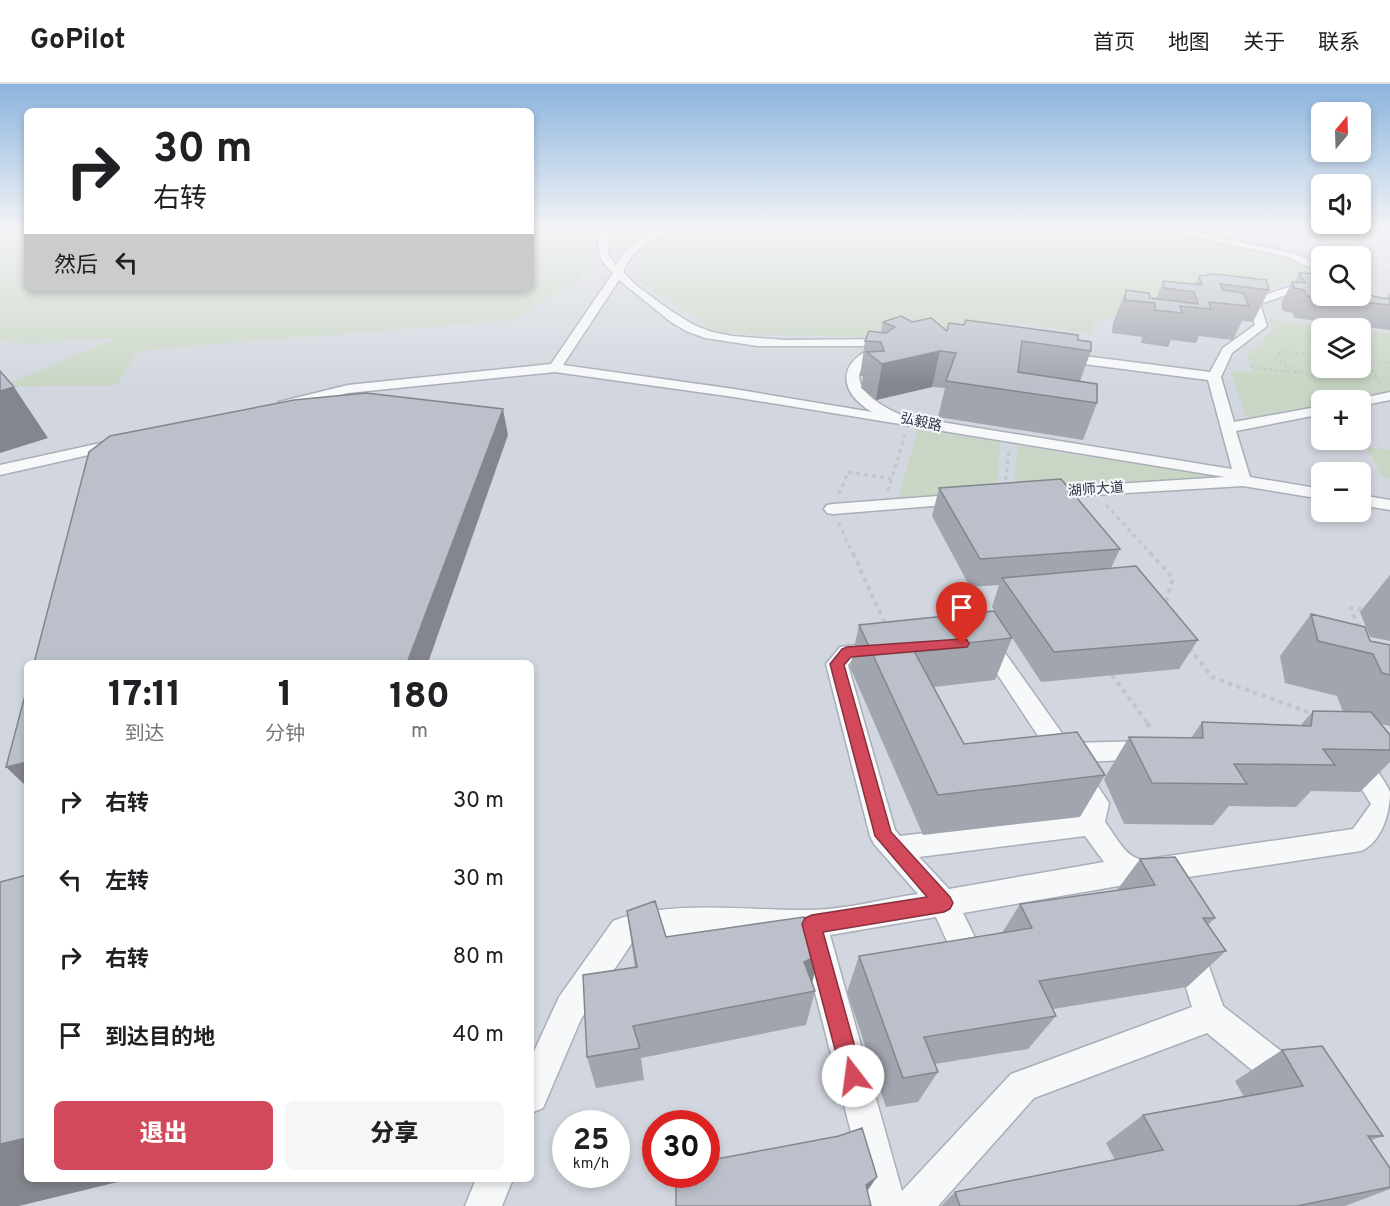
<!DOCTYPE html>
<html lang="zh">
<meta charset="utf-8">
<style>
body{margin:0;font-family:Overpass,"Noto Sans SC",sans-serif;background:#f6f6f6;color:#202124;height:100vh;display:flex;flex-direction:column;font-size:22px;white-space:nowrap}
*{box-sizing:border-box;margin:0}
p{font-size:20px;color:#757577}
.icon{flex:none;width:33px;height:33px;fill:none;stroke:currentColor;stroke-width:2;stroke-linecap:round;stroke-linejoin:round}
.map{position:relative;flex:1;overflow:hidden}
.side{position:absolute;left:24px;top:576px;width:510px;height:522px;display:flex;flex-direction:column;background:#fff;border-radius:9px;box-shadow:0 3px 9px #0003}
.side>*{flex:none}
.top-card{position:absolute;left:24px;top:24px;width:510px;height:183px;border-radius:9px;box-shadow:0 3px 9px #0003;background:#fff;color:#202124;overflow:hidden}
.needle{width:39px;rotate:19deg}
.buttons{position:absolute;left:1311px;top:18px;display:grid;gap:12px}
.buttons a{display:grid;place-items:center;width:60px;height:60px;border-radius:9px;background:#fff;box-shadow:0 3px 9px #0003;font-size:30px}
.speed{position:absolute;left:552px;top:1026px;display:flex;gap:12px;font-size:30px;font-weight:700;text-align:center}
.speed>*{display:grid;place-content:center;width:78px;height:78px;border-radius:50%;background:#fff;box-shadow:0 3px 9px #0003;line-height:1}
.speed small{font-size:15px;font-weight:400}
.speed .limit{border:9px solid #d22;background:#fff;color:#111}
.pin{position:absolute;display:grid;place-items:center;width:51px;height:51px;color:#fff;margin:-62px -26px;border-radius:50% 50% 50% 0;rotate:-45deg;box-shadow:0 0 6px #0007}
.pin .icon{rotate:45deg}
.me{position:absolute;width:66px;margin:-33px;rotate:345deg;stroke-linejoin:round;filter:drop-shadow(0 0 4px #0008)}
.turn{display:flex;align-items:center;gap:21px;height:126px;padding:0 30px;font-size:27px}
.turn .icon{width:78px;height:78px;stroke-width:2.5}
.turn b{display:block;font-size:42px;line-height:51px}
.then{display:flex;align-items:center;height:57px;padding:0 30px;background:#0003;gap:12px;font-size:22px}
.eta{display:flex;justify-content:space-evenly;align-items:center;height:102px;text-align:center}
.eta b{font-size:36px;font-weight:800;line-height:42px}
.action{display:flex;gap:12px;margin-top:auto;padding:12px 30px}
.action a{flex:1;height:69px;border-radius:9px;background:#d1495b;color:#fff;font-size:24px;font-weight:800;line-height:69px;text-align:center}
.action a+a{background:#f6f6f6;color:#202124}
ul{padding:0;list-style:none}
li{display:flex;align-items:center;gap:18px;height:78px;padding:0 30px}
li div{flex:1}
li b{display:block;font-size:22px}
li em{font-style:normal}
header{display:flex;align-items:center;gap:36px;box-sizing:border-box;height:84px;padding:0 30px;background:#fff;border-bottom:2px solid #e0e0e0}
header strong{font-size:28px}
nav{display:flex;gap:33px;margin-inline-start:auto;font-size:21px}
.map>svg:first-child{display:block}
.built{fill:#d2d6de;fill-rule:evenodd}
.green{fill:#c9d6c5}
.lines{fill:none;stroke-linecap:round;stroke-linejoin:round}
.minor-casing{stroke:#a9aeb7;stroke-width:3}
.path-far3{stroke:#c2c5cb;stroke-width:2;stroke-dasharray:3 3;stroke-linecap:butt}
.path-far2{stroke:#c2c5cb;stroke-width:3;stroke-dasharray:4 4;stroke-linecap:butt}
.path-far1{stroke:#c2c5cb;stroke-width:4;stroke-dasharray:4.5 4.5;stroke-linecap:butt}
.path{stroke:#c2c5cb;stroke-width:4.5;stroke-dasharray:5 5;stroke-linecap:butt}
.minor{fill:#f7f8fa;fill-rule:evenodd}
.wall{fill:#a1a5ae}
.shaded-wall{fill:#83868d}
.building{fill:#bbc0ca;stroke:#83868d;stroke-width:1.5}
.route{fill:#d1495b;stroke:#882f3b;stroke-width:1.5}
.labels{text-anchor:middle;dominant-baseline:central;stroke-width:4.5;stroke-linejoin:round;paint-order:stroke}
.far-street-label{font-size:14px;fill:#2b3445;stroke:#f4f6f9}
</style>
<header>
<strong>GoPilot</strong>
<nav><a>首页</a><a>地图</a><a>关于</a><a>联系</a></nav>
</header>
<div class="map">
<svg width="1390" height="1122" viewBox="0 0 1390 1122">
<rect width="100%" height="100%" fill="#e4e7ec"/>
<path class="built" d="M0 144H27V204H531V144H1188L1353 172H1322V212H1360L1361 177 1390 182V1122H0ZM1322 244H1360V284H1322ZM1322 316H1360V356H1322ZM1322 388H1360V428H1322ZM27 579H531V1095H27ZM566 1040H616V1090H566ZM656 1040H706V1090H656Z
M1199 144H1390V179L1363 175V172L1283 157 1272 158Z"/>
<path class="green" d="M0 144H27V204H531V145L599 151 586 170 579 197 510 236 137 267 117 301 0 303 117 254 31 260 0 257Z
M618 144H658L618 164 606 159 605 155Z
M675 144H1131L1246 164 1302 182 1308 190 1243 217 1184 216 1095 238 1090 250 1016 238 965 239 931 255 719 249 637 196 646 158Z
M1268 235 1346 244H1322V284H1360L1361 246 1390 250V307L1346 316H1322L1321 322 1254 336 1247 334 1231 289 1235 287 1253 288 1247 273 1272 246Z
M918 345 1001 358 996 406 898 415Z
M1018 362 1214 392 1210 394 1014 406Z
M1366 363 1390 366V394L1382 392Z"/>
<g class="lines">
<defs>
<path id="minor" d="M607 144H617C606 156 604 169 616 181 627 162 646 144 669 144 652 162 636 157 623 188L637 202 671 227 694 241 712 248 732 252 785 256 889 255 893 263 891 266C833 286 865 317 904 332L1232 385 1208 296 1061 277 1055 273 1061 269 1210 288 1223 264 1255 241 1248 218 1250 216 1322 192V199L1260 220 1267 242 1232 269 1221 293 1234 338 1322 322V330L1236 347 1250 393 1322 405V415L1243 402 1043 414 1035 409 1037 405 1225 393 734 313 555 288 348 309 284 325 277 321 279 318 348 301 551 280 613 189C598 176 592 159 607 144ZM619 196 671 238 686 247 705 254 758 262H878C838 276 836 307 872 328L734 305 563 281Z
M1157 144H1173L1294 169 1322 182V189L1287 173Z
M1390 308V316L1360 322V316H1354Z
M119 355 124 357 127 360 124 363 0 391V381Z
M964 410 970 411 972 415 970 419 833 430 827 429 824 425 827 421 833 420Z
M1360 411 1390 416V426L1360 421Z
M982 555 998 559 1069 659 1149 657 1157 659 1161 666 1157 673 1149 675 1082 678 1109 719 1105 738C1119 756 1129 783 1155 774L1353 745 1371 720 1343 675 1346 668C1353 666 1359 664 1364 669 1369 673 1388 702 1390 708 1390 730 1381 759 1361 767L1155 798 1146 795 1136 799 963 829 989 882 985 893 974 897 963 893 936 833 830 851 902 1107 1011 990 1192 923 1175 867 1180 857 1190 852 1200 857 1223 922 1299 981 1304 993 1299 1005 1287 1010 1275 1005 1207 949 1034 1014 938 1122H870L801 854 668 853 632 859 581 935 543 1024 531 1029V974L559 913 613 837C667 815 749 827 809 826 843 826 883 815 918 810L874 760 870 752 826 580 840 563 882 558 889 560 893 565 889 570 853 575 848 581 895 746 900 752 1080 730 1083 720 984 570 975 567 971 562 975 557ZM1085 752 1104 778 949 805 919 773Z
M476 1095H513L502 1122H465Z"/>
</defs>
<use href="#minor" class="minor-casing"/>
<path class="path-far3" d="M1360 265 1381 301
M1322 271 1282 268 1277 270 1276 275C1296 290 1319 297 1343 289L1342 284
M1360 275 1390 279
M1251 283 1296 289"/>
<path class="path-far2" d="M1005 404 1009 367
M888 407 905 351
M839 410 848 388 892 395
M1106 421 1152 471
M839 439 853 471"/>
<path class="path-far1" d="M853 469 886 542
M1150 469 1173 494 1165 521
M1358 543 1351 524 1365 526
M1189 564 1212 593 1316 631
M1112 591 1148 640"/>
<path class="path" d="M1147 639 1152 646"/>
<use href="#minor" class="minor"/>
</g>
<path class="wall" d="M1299 189 1322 212 1369 211 1386 215 1390 208V246L1295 234 1292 229 1283 227 1281 220 1292 198H1295Z
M1199 192 1269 206 1253 238 1242 237 1233 256 1199 252 1196 259 1171 256 1168 263 1141 259 1142 253 1112 249 1113 239 1126 206 1150 214 1156 215 1163 197 1195 201Z
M883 238H912L947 247 1078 256 1091 267 1080 297 1097 319 1083 356 938 333 945 304 932 303 876 316 861 304 863 292H860L865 257 881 248Z
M939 404 1120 465 1111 484 1198 556 1179 585 1041 598 992 523 999 501 970 503 932 432Z
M1390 491V557L1370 553 1360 528Z
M1311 530 1370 557 1390 561V642L1381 640 1390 651V678L1360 708 1311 707 1296 723 1229 722 1213 741 1124 740 1104 695 1129 653 1191 654 1202 638 1301 641 1313 627 1343 628 1337 612 1285 599 1280 572Z
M859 541 1012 554 995 596 934 603 964 660 1105 691 1080 733 923 751 850 583Z
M1140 775 1215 834 1208 841 1226 867 1187 903 1053 925 1056 932 1028 965 935 980 938 988 918 1018 886 1023 847 908 859 872 1002 849 1020 820 1117 806Z
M627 827 666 853 819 871 812 899 815 907 806 941 641 974 644 996 596 1004 587 973 635 884Z
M1282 966 1383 1052 1372 1056 1390 1084V1105L1345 1122H941L955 1108 1115 1076 1106 1059 1143 1031 1244 1013 1235 997Z"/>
<path class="shaded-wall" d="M940 267 932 303 876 316 882 280Z
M14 303 48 354 0 369V307Z
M503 325 508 351 428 579H407Z
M27 678V703L6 683Z
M819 871 810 907 804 878Z
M27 1054V1095H130L19 1122H0V1060Z
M877 1093 861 1116 866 1101Z"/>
<path class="building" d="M1299 189 1322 190V212H1360V203H1361L1369 211 1381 214 1390 215V221L1307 212 1304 206 1294 204 1292 198 1305 199Z
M1214 190 1266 196 1269 206 1220 200 1223 206 1243 209 1249 222 1209 218 1211 225 1180 222 1182 229 1155 226V219L1125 216 1126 206 1149 209 1150 214 1198 220 1194 208 1164 204 1163 197 1202 201 1199 192Z
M901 232 912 238 931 234 947 247 949 239 964 241 966 236 1078 251V256L1091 258V267L1022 257 1018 288 1097 300V319L946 297 956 269 940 267 882 280 867 268 884 267 881 258 865 257 869 247 886 249 895 243 883 238Z
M0 287 1 288 14 303 0 307Z
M366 309 503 325 407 579H34L89 368 110 352 294 316Z
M1061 395 1120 465 980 475 939 404Z
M1136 482 1198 556 1054 568 1002 494Z
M994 527 1012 554 913 565 964 660 1077 648 1105 691 938 711 859 541Z
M1311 530 1365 543 1370 557 1390 561V591L1382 589 1373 570 1318 557Z
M27 604V678L6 683Z
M1313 627 1371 628 1390 651V666L1323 665 1335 681 1234 680 1247 700 1152 699 1129 653 1203 654 1202 638 1311 642Z
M1175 773 1215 834H1203L1226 867 1039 897 1056 932 924 953 938 988 903 994 859 872 1032 844 1020 820 1155 801 1140 775Z
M27 791V1054L0 1060V798Z
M655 817 666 853 804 833 819 871 804 878 815 907 633 942 640 964 587 973 583 891 637 883 627 827Z
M1322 962 1383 1052H1368L1390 1084V1103L1297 1122H960L955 1108 1163 1066 1143 1031 1303 1002 1282 966Z
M862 1044 877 1093 866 1101 871 1122H676V1090H706V1077L839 1052Z"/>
<linearGradient id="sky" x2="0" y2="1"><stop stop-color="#8bb4dd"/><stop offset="0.48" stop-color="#f3f4f6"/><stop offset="1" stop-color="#f3f4f6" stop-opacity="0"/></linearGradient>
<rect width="1390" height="301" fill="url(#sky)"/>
<path class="route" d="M962 555 967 556 969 560 967 563 851 573 844 581 891 748 950 813 953 819 950 825 944 828 823 848 863 992 860 1000 853 1003 845 1000 842 992 802 840 805 834 812 831 927 813 875 752 830 580 842 565 847 563Z"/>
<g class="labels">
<g class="far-street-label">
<text transform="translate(921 339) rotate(12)">弘毅路</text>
<text transform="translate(1096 406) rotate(-4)">湖师大道</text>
</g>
</g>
</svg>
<div class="buttons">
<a><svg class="needle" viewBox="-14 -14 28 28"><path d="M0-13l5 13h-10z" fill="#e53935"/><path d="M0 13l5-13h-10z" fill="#757577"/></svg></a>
<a><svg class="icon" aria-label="sound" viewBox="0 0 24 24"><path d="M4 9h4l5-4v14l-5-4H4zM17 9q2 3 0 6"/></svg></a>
<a><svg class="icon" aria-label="search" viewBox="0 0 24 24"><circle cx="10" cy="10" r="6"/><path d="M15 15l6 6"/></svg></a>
<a><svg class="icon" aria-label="layers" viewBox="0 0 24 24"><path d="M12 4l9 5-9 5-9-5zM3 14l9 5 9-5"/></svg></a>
<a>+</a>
<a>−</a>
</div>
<div class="speed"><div>25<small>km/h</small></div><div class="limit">30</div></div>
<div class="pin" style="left:962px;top:560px;background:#d93025"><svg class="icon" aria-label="arrive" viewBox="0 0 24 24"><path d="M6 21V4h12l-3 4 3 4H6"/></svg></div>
<svg class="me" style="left:853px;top:992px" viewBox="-20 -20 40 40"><circle r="19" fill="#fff"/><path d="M0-13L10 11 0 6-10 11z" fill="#d1495b"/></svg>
<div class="top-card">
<div class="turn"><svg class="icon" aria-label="right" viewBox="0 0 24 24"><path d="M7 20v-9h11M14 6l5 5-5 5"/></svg><div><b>30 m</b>右转</div></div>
<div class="then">然后<svg class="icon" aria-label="left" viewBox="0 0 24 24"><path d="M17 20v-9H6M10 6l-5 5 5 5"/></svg></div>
</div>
<section class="side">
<div class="eta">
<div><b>17:11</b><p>到达</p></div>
<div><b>1</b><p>分钟</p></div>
<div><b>180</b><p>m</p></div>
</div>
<ul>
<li><svg class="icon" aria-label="right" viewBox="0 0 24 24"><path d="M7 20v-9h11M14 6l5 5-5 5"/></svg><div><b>右转</b></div><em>30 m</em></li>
<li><svg class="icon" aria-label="left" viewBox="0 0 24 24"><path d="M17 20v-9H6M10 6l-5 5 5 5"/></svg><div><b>左转</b></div><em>30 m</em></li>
<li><svg class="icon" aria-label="right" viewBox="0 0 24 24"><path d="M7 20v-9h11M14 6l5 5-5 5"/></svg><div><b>右转</b></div><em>80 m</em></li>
<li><svg class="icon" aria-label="arrive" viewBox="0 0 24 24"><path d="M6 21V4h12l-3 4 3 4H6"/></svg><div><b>到达目的地</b></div><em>40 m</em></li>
</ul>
<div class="action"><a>退出</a><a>分享</a></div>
</section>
</div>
